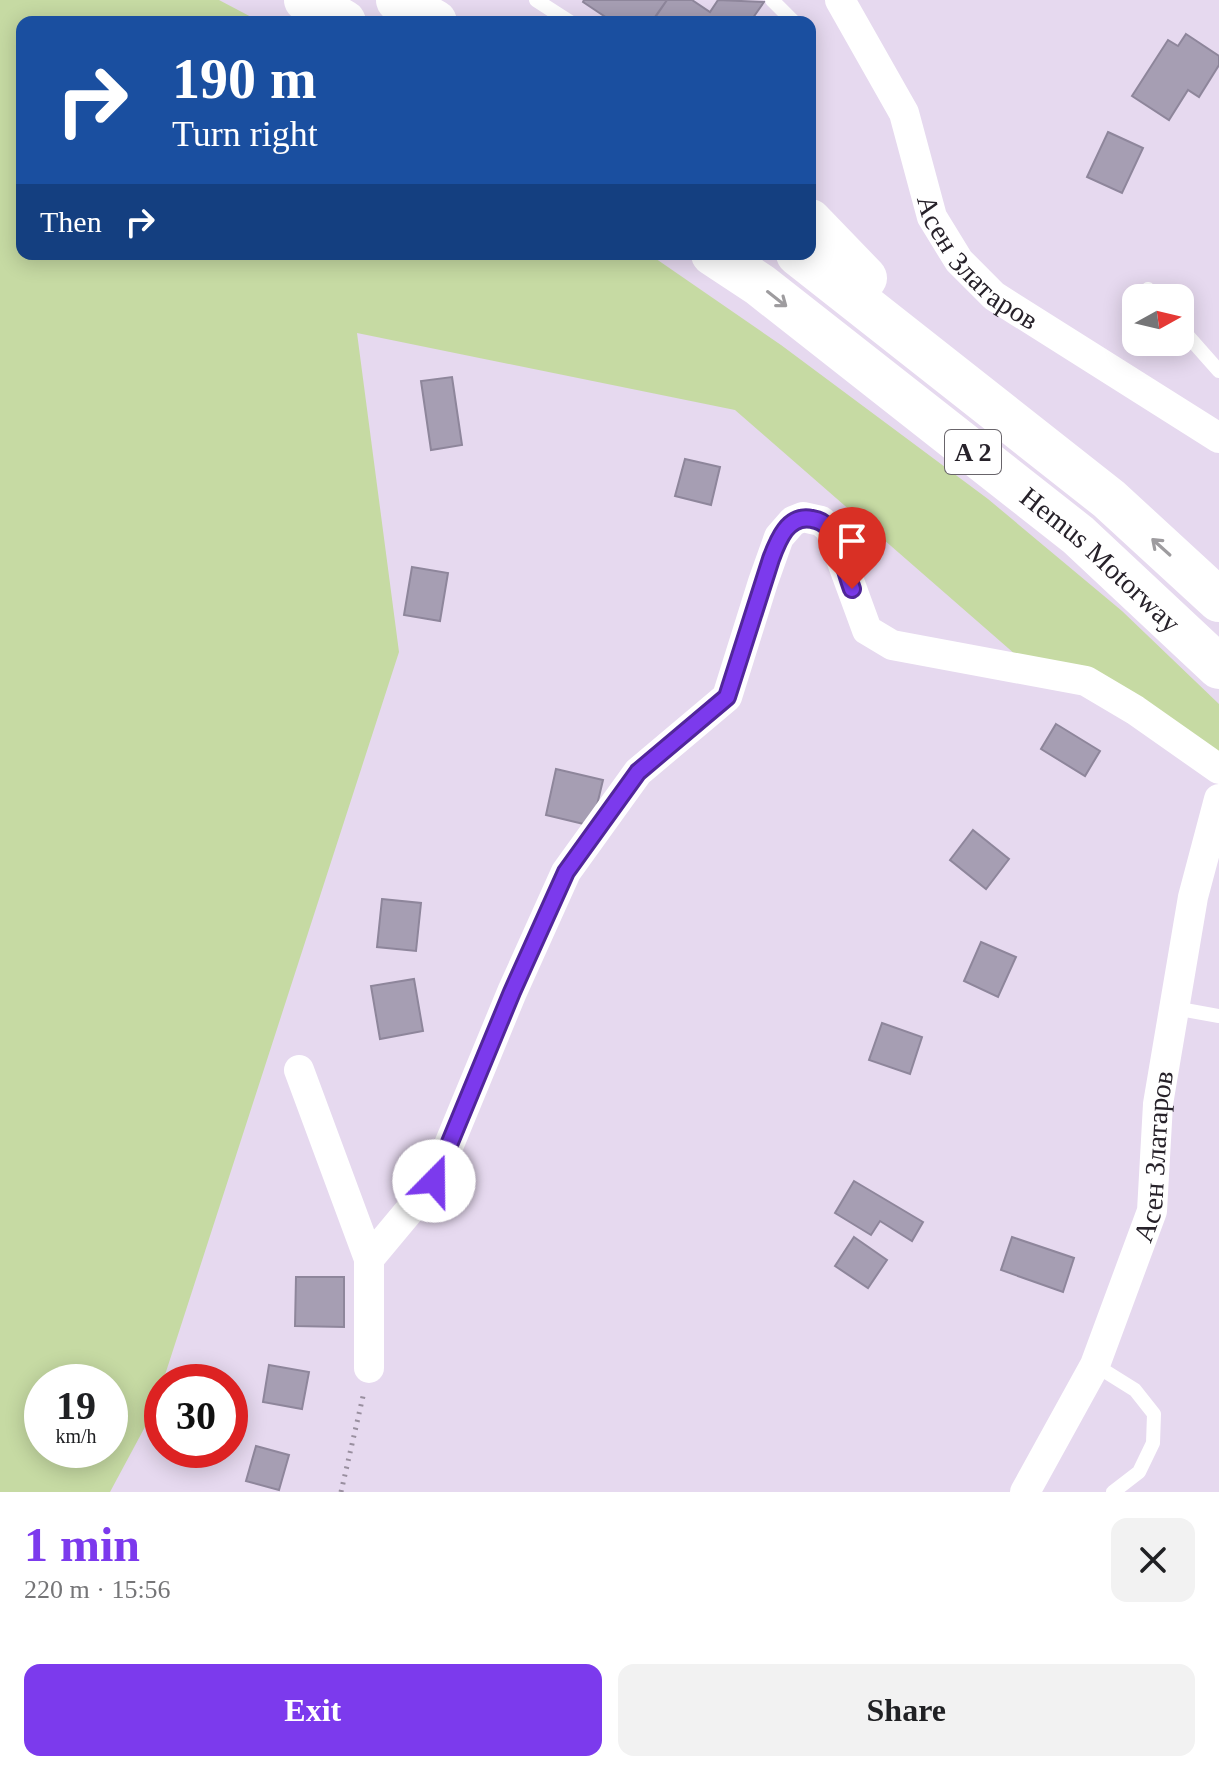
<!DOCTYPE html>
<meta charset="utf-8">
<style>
body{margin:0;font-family:Georgia,serif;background:#f2f2f2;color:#202124;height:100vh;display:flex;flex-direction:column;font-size:30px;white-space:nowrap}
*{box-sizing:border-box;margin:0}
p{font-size:26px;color:#757577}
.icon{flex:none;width:44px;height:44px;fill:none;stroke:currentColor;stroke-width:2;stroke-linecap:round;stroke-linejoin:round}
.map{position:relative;height:1492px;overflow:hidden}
.drawer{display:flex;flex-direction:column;background:#fff;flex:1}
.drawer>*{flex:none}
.guide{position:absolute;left:16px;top:16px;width:800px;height:244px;border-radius:16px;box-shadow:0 4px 20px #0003;background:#1a4fa0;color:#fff;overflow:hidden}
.needle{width:52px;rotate:82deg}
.buttons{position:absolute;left:1122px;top:284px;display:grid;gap:16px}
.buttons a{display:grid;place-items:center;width:72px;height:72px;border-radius:16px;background:#fff;box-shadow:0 4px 20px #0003;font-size:40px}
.speed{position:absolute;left:24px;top:1364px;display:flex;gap:16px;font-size:40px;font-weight:700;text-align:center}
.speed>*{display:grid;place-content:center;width:104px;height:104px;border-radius:50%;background:#fff;box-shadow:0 4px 20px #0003;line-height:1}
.speed small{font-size:20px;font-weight:400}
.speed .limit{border:12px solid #d22;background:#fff;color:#111}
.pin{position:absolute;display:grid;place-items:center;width:68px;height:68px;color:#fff;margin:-82px -34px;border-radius:50% 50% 50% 0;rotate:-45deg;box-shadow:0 0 8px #0007}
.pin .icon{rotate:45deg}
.me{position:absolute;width:88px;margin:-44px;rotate:22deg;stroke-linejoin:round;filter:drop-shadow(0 0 6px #0008)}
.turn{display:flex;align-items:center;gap:28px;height:168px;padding:0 24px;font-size:36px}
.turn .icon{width:104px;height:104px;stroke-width:2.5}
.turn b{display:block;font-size:56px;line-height:68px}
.then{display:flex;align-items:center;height:76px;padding:0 24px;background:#0003;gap:16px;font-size:30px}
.round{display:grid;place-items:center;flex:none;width:84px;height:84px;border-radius:16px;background:#f2f2f2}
.summary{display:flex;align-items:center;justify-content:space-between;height:136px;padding:0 24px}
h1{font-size:48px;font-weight:800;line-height:60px;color:#7c3aed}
.button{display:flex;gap:16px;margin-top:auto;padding:16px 24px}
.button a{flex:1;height:92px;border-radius:16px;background:#7c3aed;color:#fff;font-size:32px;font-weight:800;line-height:92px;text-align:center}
.button a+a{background:#f2f2f2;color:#202124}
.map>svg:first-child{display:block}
.green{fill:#c6daa3;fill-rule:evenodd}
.building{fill:#a69eb3;stroke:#8e869b;stroke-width:2}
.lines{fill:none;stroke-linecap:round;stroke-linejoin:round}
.path{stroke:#998f9f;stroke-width:5;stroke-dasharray:2 6;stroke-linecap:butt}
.service{stroke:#fff;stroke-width:14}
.minor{stroke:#fff;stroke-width:30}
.motorway{stroke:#fff;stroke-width:44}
.oneway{stroke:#9e9c9f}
.route-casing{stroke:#51269a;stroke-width:20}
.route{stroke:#7c3aed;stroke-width:14}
.labels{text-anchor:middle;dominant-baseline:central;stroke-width:6;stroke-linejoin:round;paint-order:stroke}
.shield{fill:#fff;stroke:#68646a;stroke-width:2}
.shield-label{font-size:26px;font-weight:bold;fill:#27222a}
.street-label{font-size:28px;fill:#27222a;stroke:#fff}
</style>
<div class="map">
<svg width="1219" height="1492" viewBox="0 0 1219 1492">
<rect width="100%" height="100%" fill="#e6d9ef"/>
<path class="green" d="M0 0H219L261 22H22V254H649L781 345 988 499 1122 611 1219 704V762L1031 668 735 410 357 333 399 652 153 1412 110 1492H0ZM42 1382H110V1450H42Z"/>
<path class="building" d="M584 0H667L652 22H613L583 2Z
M667 0H692L710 12 718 0 764 2 750 22H663L655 17Z
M1186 34 1219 56V65L1199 97 1188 90 1169 120 1132 96 1168 40 1178 46Z
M1108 132 1143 148 1122 193 1087 177Z
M452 377 462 445 431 450 421 381Z
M685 459 720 467 711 505 675 496Z
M412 567 448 573 440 621 404 615Z
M1056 724 1100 751 1085 776 1041 749Z
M556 769 603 780 592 826 546 815Z
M973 830 1009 859 986 889 950 860Z
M382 899 421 903 416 951 377 947Z
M981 942 1016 957 998 997 964 981Z
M414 979 423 1031 380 1039 371 986Z
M882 1023 922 1037 910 1074 869 1060Z
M854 1181 923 1222 912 1241 880 1221 871 1235 835 1213Z
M854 1237 887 1260 868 1288 835 1266Z
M1012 1237 1074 1258 1063 1292 1001 1270Z
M296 1277H344V1327L295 1326Z
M269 1365 309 1372 302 1409 263 1402Z
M256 1446 289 1455 279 1490 246 1481Z"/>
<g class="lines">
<path class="path" d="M341 1492 364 1392"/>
<path class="service" d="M536 0 570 22
M772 0 794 22
M1148 289 1155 298
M1180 327 1219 371
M1174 1008 1219 1016
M1095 1365 1135 1390 1154 1414 1153 1443 1139 1472 1113 1492"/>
<g class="minor">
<path id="s1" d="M840 0 904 113 932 217 959 261 994 296 1219 438"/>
<path d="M299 1070 369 1259 434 1181 512 992 566 872 638 772 727 697 763 582 779 537 793 521 803 517 821 521 830 529 867 630 892 645 1086 681 1135 710 1219 769"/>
<path d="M369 1259V1368"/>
<path id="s2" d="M1025 1492 1095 1365 1152 1211 1158 1104 1193 897 1219 799"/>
</g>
<g class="motorway">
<path d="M306 0 344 22"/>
<path d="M398 0 435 22"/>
<path d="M810 221 865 278"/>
<path id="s3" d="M713 254 760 285 1078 535 1219 667"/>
<path d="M798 254 1109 499 1219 600"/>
</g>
</g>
<defs><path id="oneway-shaft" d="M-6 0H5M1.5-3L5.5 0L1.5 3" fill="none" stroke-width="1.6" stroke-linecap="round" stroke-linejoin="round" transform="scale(2)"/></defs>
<g class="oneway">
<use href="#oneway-shaft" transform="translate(777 299) rotate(38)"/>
<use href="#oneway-shaft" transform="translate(1161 547) rotate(-138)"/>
</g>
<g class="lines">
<defs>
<path id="route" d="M434 1181 512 992 566 872 638 772 727 697 771 559C778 540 788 514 812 519 819 520 824 522 828 528 840 544 845 570 852 589"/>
</defs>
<use href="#route" class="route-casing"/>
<use href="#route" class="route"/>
</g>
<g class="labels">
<rect class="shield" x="945" y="430" width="56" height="44" rx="6"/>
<g class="shield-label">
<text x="973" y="452">A 2</text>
</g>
<g class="street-label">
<text stroke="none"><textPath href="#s1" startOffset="302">Асен Златаров</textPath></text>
<text stroke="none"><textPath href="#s3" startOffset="494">Hemus Motorway</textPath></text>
<text stroke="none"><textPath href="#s2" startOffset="364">Асен Златаров</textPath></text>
</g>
</g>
</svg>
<div class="buttons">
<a><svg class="needle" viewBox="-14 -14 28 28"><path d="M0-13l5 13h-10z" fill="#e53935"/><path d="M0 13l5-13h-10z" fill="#757577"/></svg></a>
</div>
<div class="speed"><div>19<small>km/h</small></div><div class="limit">30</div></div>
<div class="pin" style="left:852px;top:589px;background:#d93025"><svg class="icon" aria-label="arrive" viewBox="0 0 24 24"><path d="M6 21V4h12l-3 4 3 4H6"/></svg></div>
<svg class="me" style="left:434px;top:1181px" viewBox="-20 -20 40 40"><circle r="19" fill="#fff"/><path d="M0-13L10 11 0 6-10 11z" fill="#7c3aed"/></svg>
<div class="guide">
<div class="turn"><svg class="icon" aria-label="right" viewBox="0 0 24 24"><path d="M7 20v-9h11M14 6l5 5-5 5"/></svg><div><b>190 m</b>Turn right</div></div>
<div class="then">Then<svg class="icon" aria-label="right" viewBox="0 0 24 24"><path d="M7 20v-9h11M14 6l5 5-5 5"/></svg></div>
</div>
</div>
<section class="drawer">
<div class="summary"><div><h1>1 min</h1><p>220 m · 15:56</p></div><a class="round"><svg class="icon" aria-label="close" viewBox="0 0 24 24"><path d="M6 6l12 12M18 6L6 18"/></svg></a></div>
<div class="button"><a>Exit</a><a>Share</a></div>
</section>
